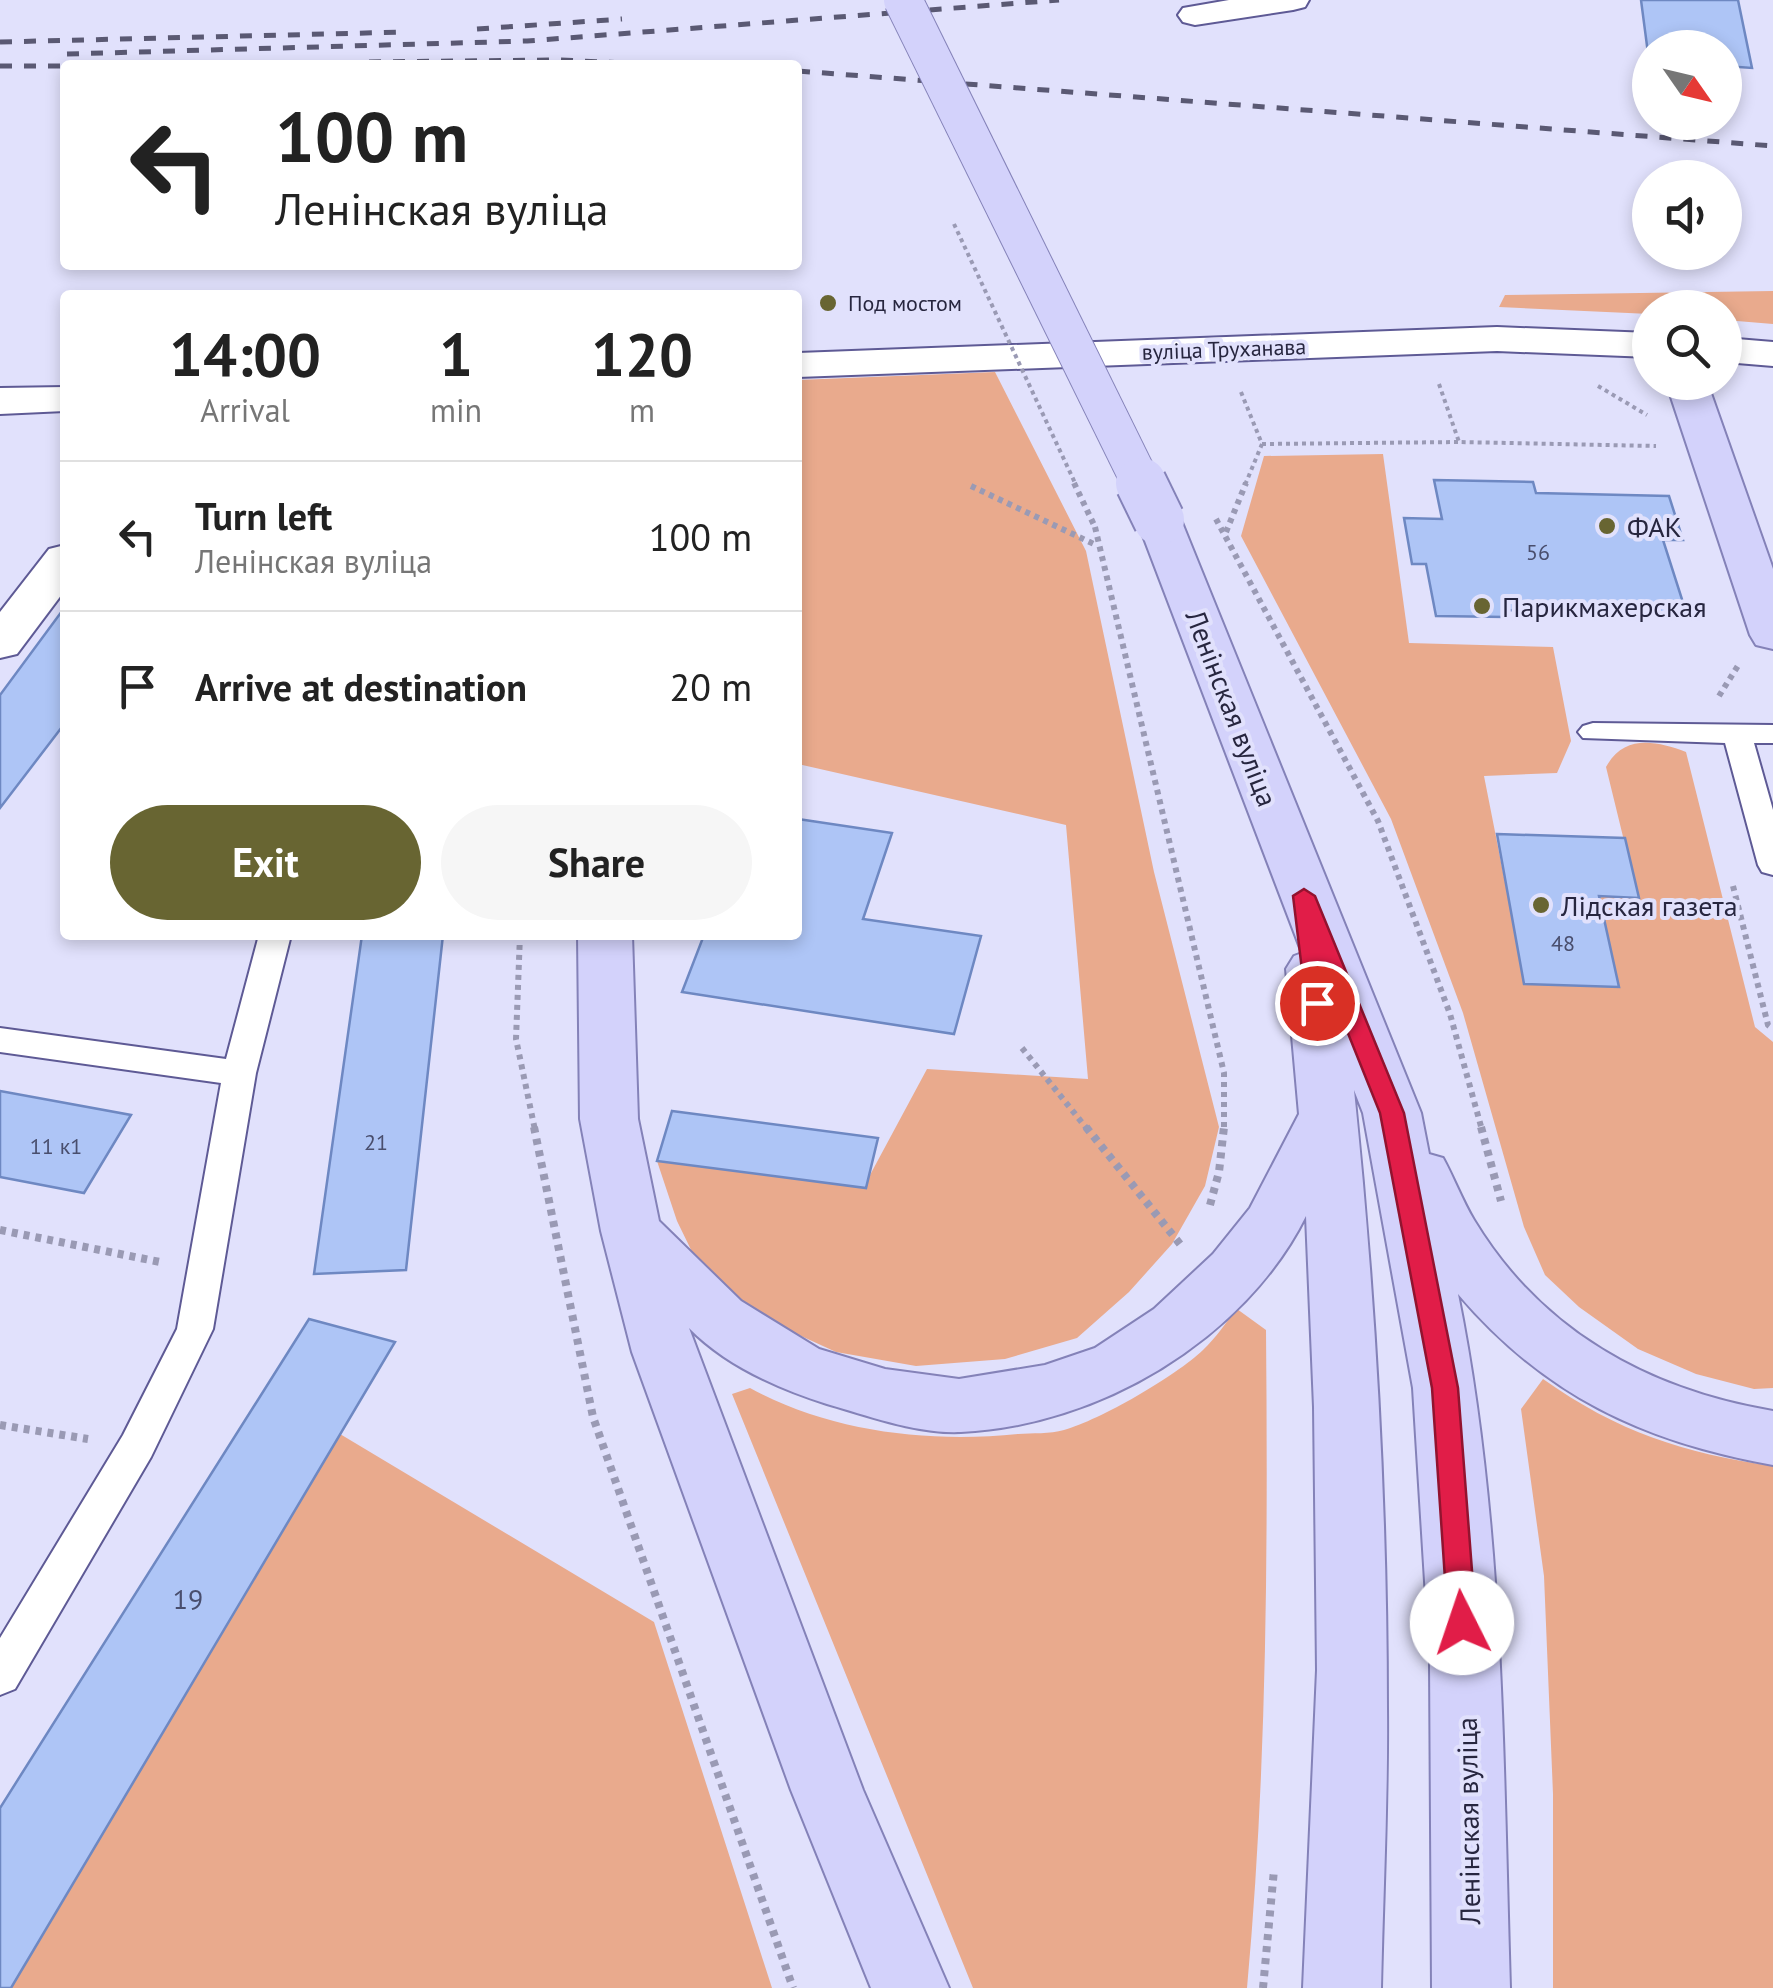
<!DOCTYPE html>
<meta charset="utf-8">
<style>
body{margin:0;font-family:"PT Sans",sans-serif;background:#f6f6f6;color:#222;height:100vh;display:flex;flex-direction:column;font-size:38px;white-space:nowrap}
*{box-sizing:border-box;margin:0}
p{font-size:32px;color:#767676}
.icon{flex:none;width:55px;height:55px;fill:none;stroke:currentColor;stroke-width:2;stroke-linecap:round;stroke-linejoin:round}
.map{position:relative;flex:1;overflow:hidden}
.drawer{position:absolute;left:60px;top:290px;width:742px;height:650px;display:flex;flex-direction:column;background:#fff;border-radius:10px;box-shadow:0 5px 15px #0003}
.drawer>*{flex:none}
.top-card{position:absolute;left:60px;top:60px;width:742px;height:210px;border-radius:10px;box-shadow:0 5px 15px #0003;background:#fff;color:#222;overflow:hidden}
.needle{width:65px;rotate:124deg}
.fabs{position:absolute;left:1632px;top:30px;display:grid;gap:20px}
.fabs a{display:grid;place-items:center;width:110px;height:110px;border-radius:50%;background:#fff;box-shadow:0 5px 15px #0003;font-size:50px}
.pin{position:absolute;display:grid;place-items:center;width:85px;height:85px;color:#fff;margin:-42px;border:5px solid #fff;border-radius:50%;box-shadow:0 2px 10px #0007}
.me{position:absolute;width:110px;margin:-55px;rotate:356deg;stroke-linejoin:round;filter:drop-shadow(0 0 8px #0008)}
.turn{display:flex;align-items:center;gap:35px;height:210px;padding:0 50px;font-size:45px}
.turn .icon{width:130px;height:130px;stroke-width:2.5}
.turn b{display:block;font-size:70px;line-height:85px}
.eta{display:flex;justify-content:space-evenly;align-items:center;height:170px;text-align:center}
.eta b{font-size:60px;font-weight:800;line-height:70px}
.cta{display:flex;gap:20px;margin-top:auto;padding:20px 50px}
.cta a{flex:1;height:115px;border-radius:60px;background:#686532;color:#fff;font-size:40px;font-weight:800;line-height:115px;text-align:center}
.cta a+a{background:#f6f6f6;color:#222}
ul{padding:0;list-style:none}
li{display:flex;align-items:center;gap:30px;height:150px;padding:0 50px;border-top:2px solid #e0e0e0}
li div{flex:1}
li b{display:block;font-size:38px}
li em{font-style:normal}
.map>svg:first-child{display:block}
.green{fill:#e9aa8d}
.building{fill:#aec5f6;stroke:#6e88c2;stroke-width:2.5}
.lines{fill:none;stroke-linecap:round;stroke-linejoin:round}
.lane-casing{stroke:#5e5a95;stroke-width:4}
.street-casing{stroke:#5e5a95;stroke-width:4}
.secondary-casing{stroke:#5e5a95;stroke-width:4}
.primary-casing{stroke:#8482b8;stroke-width:4}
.path-far2{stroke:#9a9ab4;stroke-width:4;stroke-dasharray:4 4;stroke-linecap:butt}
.path-far1{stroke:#9a9ab4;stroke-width:6;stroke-dasharray:5 5;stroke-linecap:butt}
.path{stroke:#9a9ab4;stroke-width:8;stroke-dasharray:6 6;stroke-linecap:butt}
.lane{fill:#fff;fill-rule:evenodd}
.street{fill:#fff;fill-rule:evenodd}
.secondary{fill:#fff;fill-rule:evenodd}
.primary{fill:#d3d2fb;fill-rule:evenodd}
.rail{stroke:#5a5973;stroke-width:5;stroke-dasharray:12 12;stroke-linecap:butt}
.primary-bridge-far1-casing{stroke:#8482b8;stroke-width:40;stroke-linecap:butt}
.primary-bridge-casing{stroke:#8482b8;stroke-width:54;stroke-linecap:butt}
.path-bridge-far1{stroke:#9a9ab4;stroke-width:4;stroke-dasharray:4 4;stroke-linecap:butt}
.path-bridge{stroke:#9a9ab4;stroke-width:6;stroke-dasharray:5 5;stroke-linecap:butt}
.primary-bridge-far1{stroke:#d3d2fb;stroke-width:38}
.primary-bridge{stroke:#d3d2fb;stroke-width:50}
.route{fill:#e11d48;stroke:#92132f;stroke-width:2.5}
.poi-dot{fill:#686532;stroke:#e1e1fc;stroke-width:4}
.labels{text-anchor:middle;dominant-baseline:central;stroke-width:8;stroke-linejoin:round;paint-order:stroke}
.far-poi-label{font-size:22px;fill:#27263f;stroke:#e1e1fc;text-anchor:start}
.far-street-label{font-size:22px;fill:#27263f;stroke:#e1e1fc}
.number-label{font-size:22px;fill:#494e6d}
.poi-label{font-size:28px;fill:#27263f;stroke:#e1e1fc;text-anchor:start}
.street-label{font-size:28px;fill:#27263f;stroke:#e1e1fc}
.near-number-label{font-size:28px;fill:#494e6d}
</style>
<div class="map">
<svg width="1773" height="1988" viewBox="0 0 1773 1988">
<rect width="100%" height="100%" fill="#e1e1fc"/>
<path class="green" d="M1773 291V324L1725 320V308H1650V314L1499 307 1505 295Z
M995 372 1086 551 1154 872 1219 1127 1205 1186 1172 1244 1129 1292 1077 1338 1005 1359 916 1366 836 1352 751 1313 696 1260 677 1221 657 1161 863 1188 927 1069 1088 1079 1066 825 798 764V380Z
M1383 454 1409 643 1553 647 1571 741 1557 773 1484 776 1525 984 1619 987 1599 896 1638 898 1606 767C1624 734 1656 741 1686 752L1755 1027 1773 1042V1388L1754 1389 1696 1374 1638 1349 1579 1307 1545 1275 1524 1227 1463 1013 1391 819 1241 536 1264 456Z
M1237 1309 1266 1330C1268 1549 1267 1770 1247 1988H973L732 1394 750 1388C831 1432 928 1443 1018 1434 1032 1433 1050 1434 1064 1430 1100 1420 1176 1376 1203 1350 1216 1338 1226 1322 1237 1309Z
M1543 1379C1618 1432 1683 1453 1773 1466V1988H1553V1794L1544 1576 1521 1409Z
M340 1434 654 1622 772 1988H11Z"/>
<path class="building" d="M1641 0H1738L1752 68 1725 66V48H1650L1649 61Z
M1434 480 1533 482 1536 493 1669 496 1683 540H1663L1687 615 1504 610 1505 617 1436 616 1426 564H1412L1404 518 1442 519Z
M65 607V723L0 808V695Z
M798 819 892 833 863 919 981 936 954 1034 682 992 704 935H798Z
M1497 834 1625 838 1639 898 1599 896 1619 987 1524 984Z
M362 935H443L406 1270 314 1274Z
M0 1091 131 1115 84 1193 0 1177Z
M672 1111 878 1138 866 1188 657 1161Z
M309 1319 395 1342 11 1988H0V1808Z"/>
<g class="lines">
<defs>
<path id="lane" d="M1593 723 1773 725V743H1754L1773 810V875L1762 872 1758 865 1725 743 1583 738 1578 732 1583 726Z
M259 935H291L256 1073 213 1329 151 1457 15 1689 0 1695V1638L123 1435 177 1329 221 1083 0 1052V1028L226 1059Z"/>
<path id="street" d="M1229 0H1309L1305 7 1293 10 1195 25 1183 22 1178 15 1183 8Z
M65 545V590L17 654 0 658V612L49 549Z"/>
<path id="secondary" d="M1497 327 1650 333V357L1497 351 798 377V353Z
M1725 338 1773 342V366L1725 362Z
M65 387V411L0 414V388Z"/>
<path id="primary" d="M1666 382H1707L1773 569V649L1756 645 1750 635Z
M1159 507 1175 511 1181 520 1421 1113 1429 1154 1443 1158C1454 1178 1462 1200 1474 1220 1541 1331 1648 1390 1773 1411V1465C1643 1442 1544 1395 1458 1294 1504 1521 1503 1757 1510 1988H1432L1430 1662 1413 1388 1363 1113 1354 1090C1375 1292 1387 1502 1387 1708 1388 1801 1383 1895 1381 1988H1303L1317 1670 1314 1407 1306 1216C1244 1340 1098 1426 961 1432 917 1434 869 1416 827 1404 779 1389 725 1365 689 1328L863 1790 949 1988H871L791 1790 632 1352 601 1231 580 1119 578 935H632L638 1119 659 1221 741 1301 819 1349 885 1369 959 1379 1045 1365 1095 1348 1154 1309 1213 1254 1250 1208 1299 1114 1286 969 1294 956 1302 953 1137 520 1143 511Z"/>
</defs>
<use href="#lane" class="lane-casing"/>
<use href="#street" class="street-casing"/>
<use href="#secondary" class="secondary-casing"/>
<use href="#primary" class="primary-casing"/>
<path class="path-far2" d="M1439 384 1459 442 1656 446
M1598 386 1647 415
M1241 392 1262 444 1245 485
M1262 444 1459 442"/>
<path class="path-far1" d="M971 486 1096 545
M1216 519 1378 821 1450 1014 1482 1130
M1095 527 1224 1073V1130
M1226 532 1246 483
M1719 696 1739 664
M1733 886 1768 1025 1773 1029
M520 935 516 1039 535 1130
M1022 1048 1088 1130"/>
<path class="path" d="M534 1127 593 1417 793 1988
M1086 1127 1180 1244
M1481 1127 1501 1201
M1210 1205 1219 1172 1224 1127
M0 1230 160 1262
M0 1425 88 1439
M1263 1988 1274 1870"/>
<use href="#lane" class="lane"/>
<use href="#street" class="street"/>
<use href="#secondary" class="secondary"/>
<use href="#primary" class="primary"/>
<path class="rail" d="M477 29 622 19
M0 42 407 32
M67 54 527 41 1059 0
M369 62 559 60 674 65
M0 66H65
M798 71 1773 146"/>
<defs>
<path id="primary-bridge-far1" d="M903 0 1142 485"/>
<path id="primary-bridge" d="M1141 483 1159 520"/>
</defs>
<use href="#primary-bridge-far1" class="primary-bridge-far1-casing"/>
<use href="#primary-bridge" class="primary-bridge-casing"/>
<path class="path-bridge-far1" d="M954 224 1076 485"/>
<path class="path-bridge" d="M1074 483 1095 527"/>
<use href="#primary-bridge-far1" class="primary-bridge-far1"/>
<use href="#primary-bridge" class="primary-bridge"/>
</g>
<path class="route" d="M1304 889 1315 896 1404 1113 1458 1388 1476 1623 1472 1632 1462 1636 1452 1632 1448 1623 1432 1388 1380 1113 1325 976 1329 1003 1325 1008H1309L1306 1003 1293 896Z"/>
<g class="poi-dot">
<circle cx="828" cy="303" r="10"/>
<circle cx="1607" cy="526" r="10"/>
<circle cx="1482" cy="606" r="10"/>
<circle cx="1541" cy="905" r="10"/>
</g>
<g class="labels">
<g class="far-poi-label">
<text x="848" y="303">Под мостом</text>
</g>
<g class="far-street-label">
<text transform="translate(1224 349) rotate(-2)">вуліца Труханава</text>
</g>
<g class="number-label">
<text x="1538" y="552">56</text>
<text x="1563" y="943">48</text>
<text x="376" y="1142">21</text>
<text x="56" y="1146">11 к1</text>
</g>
<g class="poi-label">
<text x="1627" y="526">ФАК</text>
<text x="1502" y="606">Парикмахерская</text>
<text x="1561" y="905">Лідская газета</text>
</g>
<g class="street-label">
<text transform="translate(1232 708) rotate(69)">Ленінская вуліца</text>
<text transform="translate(1468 1821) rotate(-91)">Ленінская вуліца</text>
</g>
<g class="near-number-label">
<text x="188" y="1598">19</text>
</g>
</g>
</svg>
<div class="fabs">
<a><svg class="needle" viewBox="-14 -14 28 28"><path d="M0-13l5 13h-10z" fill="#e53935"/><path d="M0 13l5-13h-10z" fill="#767676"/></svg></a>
<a><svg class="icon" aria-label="sound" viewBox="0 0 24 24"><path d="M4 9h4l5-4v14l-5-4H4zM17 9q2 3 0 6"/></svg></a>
<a><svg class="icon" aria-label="search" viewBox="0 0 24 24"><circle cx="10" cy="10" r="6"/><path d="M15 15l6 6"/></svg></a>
</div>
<div class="pin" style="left:1317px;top:1003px;background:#d93025"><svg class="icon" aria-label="arrive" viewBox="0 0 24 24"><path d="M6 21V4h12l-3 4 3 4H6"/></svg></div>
<svg class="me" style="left:1462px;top:1623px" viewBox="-20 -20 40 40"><circle r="19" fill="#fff"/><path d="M0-13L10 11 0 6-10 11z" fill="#e11d48"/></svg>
<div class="top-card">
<div class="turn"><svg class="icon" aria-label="left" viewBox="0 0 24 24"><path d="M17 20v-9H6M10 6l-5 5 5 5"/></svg><div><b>100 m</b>Ленінская вуліца</div></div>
</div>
<section class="drawer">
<div class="eta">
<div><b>14:00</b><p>Arrival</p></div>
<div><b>1</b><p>min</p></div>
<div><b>120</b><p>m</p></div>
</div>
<ul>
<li><svg class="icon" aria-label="left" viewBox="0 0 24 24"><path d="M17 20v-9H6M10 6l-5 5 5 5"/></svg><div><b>Turn left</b><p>Ленінская вуліца</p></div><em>100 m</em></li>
<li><svg class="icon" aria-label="arrive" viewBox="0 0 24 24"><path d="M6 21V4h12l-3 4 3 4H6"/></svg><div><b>Arrive at destination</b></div><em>20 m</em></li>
</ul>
<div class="cta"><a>Exit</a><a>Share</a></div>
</section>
</div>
